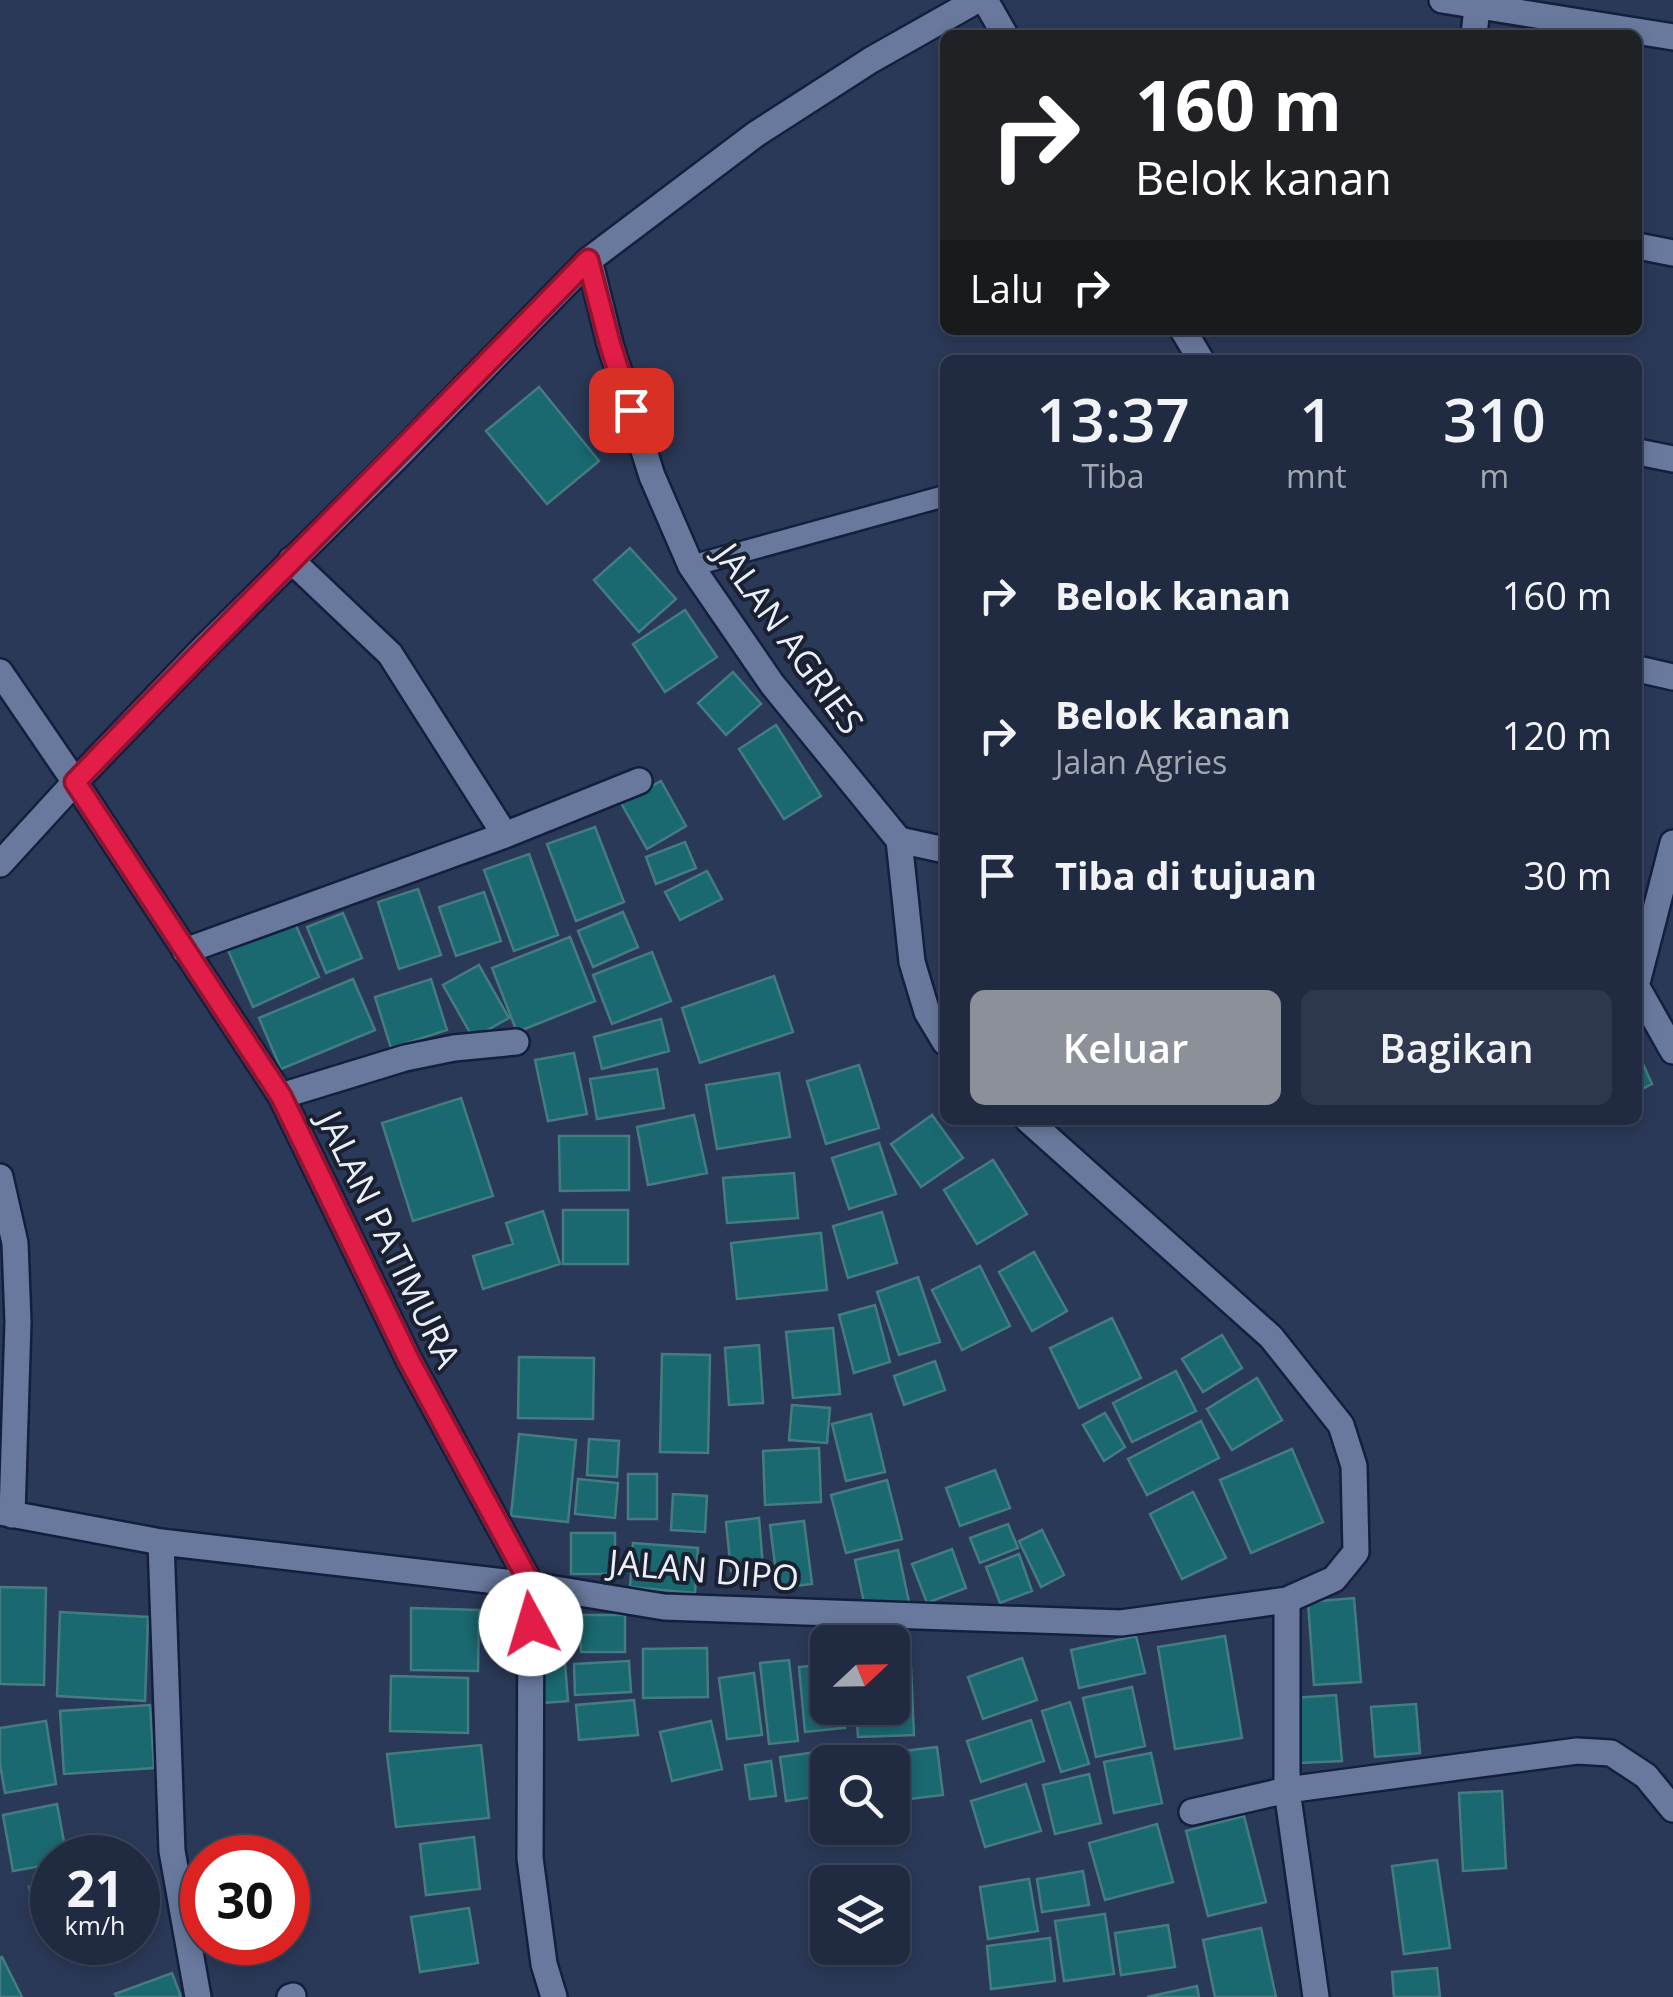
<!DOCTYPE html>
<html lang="id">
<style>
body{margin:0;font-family:"Open Sans",sans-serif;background:#2d374d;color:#f1f3f6;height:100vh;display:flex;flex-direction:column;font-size:38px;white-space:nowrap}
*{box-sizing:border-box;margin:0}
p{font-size:32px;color:#a2a7b2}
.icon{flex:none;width:55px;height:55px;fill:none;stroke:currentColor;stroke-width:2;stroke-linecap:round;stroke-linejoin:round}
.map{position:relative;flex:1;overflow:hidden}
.sheet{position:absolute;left:940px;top:355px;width:702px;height:770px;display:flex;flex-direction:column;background:#202b42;border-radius:15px;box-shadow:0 5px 15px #0003,0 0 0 2px #3d475b}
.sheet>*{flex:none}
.guide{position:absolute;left:940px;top:30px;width:702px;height:305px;border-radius:15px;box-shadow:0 5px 15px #0003,0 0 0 2px #3d475b;background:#202124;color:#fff;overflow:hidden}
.needle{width:65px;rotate:68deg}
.tools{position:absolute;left:810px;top:1625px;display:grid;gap:20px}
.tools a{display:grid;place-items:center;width:100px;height:100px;border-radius:15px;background:#202b42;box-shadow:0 5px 15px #0003,0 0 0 2px #3d475b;font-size:50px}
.speed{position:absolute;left:30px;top:1835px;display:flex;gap:20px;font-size:50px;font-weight:700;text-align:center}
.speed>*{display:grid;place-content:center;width:130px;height:130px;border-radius:50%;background:#202b42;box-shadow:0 5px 15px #0003,0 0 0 2px #3d475b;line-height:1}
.speed small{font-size:25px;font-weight:400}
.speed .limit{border:15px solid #d22;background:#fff;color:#111}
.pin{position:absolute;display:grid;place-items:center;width:85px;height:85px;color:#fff;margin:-42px;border-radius:20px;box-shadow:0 5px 15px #0006}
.me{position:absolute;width:110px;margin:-55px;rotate:354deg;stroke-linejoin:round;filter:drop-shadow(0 0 8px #0008)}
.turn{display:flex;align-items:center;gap:35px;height:210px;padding:0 30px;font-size:45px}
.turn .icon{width:130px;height:130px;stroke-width:2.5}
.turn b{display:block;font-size:70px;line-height:85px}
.then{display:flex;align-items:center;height:95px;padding:0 30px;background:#0003;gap:20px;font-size:38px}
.eta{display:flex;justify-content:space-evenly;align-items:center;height:170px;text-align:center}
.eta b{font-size:60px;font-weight:600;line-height:70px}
.button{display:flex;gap:20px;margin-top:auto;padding:20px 30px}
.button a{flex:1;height:115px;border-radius:15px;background:#8c9099;color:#fff;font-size:40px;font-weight:600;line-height:115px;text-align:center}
.button a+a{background:#2d374d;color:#f1f3f6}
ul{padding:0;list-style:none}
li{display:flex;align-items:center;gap:30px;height:140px;padding:0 30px}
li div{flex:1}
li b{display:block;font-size:38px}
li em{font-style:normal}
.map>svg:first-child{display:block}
.building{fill:#1a6870;stroke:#457c82;stroke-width:2.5}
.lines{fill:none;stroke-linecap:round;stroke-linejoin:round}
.service-casing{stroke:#131f3c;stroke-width:25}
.minor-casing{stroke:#131f3c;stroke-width:30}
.tertiary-casing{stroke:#131f3c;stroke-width:30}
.service{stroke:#69799d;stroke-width:20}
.minor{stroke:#69799d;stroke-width:25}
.tertiary{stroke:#69799d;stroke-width:25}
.route-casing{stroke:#92132f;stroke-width:25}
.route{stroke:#e11d48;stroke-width:18}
.labels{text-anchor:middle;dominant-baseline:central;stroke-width:8;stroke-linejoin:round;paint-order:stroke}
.street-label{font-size:35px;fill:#e9effb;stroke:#1a202f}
</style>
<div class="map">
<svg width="1673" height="1997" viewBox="0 0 1673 1997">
<rect width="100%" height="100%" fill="#2b3958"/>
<path class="building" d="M539 387 599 461 547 504 486 431Z
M630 548 676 599 639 632 594 580Z
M685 610 717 657 665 692 633 644Z
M733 672 761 704 726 735 698 703Z
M776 725 821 796 784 819 739 749Z
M661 781 686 826 647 849 621 803Z
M595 827 624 902 576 921 547 844Z
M685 842 696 868 656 884 646 857Z
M529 854 558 935 514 951 484 870Z
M707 871 722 899 680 920 665 892Z
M418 889 441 955 399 969 378 902Z
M484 892 501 941 456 956 439 907Z
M623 912 638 947 593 967 578 931Z
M343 913 362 958 326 973 307 927Z
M293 919 319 977 253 1007 227 948Z
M570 937 595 1001 517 1032 492 968Z
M652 952 671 1001 612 1024 593 975Z
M479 965 509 1018 473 1038 443 985Z
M774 976 793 1032 700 1063 682 1008Z
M353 979 375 1030 281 1069 259 1018Z
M431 979 447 1030 391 1048 375 997Z
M661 1019 669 1051 602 1069 594 1037Z
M574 1053 587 1114 548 1121 535 1060Z
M1638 1053 1652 1084 1638 1091Z
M859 1065 879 1128 826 1144 807 1081Z
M657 1069 664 1108 597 1119 590 1079Z
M779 1073 790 1137 717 1149 706 1085Z
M461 1098 493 1196 413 1221 382 1123Z
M694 1115 707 1173 648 1185 637 1127Z
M932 1115 963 1158 921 1187 891 1144Z
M559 1136H629V1190L560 1191Z
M879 1143 896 1194 849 1209 832 1158Z
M993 1160 1027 1214 977 1244 944 1190Z
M794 1173 798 1218 727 1223 723 1178Z
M563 1210H628V1264H563Z
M543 1211 560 1264 483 1289 473 1256 513 1244 506 1223Z
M882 1212 897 1263 848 1278 833 1226Z
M821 1233 827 1290 737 1299 731 1243Z
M1034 1252 1067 1311 1032 1331 999 1272Z
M980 1266 1010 1326 962 1350 932 1290Z
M918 1277 940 1342 899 1355 877 1292Z
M875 1305 890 1362 854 1373 839 1315Z
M1112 1318 1141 1378 1079 1408 1050 1348Z
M833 1328 840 1394 793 1398 786 1332Z
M1222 1335 1242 1368 1203 1392 1182 1359Z
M759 1345 763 1403 729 1405 725 1348Z
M662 1354 710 1355 708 1453 660 1452Z
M519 1357 594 1358 593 1419 518 1418Z
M935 1361 945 1390 904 1405 894 1376Z
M1176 1371 1196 1411 1132 1442 1113 1403Z
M1257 1378 1282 1420 1232 1450 1207 1409Z
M792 1405 830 1408 827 1443 789 1440Z
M1105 1413 1125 1447 1104 1461 1083 1425Z
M871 1414 885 1472 846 1481 832 1424Z
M1201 1421 1219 1458 1147 1495 1128 1459Z
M519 1434 576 1440 568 1522 511 1516Z
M589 1439 619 1441 617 1477 587 1475Z
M819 1448 821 1502 765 1505 763 1451Z
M1292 1449 1323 1522 1251 1553 1220 1480Z
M995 1470 1010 1508 960 1526 946 1488Z
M628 1474H657V1519H628Z
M578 1479 618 1483 615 1518 575 1514Z
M887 1480 902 1539 846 1553 831 1495Z
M1193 1492 1226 1558 1182 1579 1150 1514Z
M673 1494 707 1496 705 1532 671 1530Z
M759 1518 763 1567 731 1571 726 1522Z
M804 1521 812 1584 778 1588 770 1525Z
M1008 1524 1018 1548 980 1563 970 1538Z
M1042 1530 1064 1575 1041 1587 1019 1541Z
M571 1533H615V1574H571Z
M633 1543 698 1548 695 1593 630 1587Z
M952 1549 966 1588 927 1603 912 1564Z
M898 1550 909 1602 866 1612 855 1560Z
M1019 1554 1032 1591 1000 1603 986 1567Z
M0 1587 46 1588 44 1685 0 1684Z
M1354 1598 1361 1682 1314 1685 1308 1602Z
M411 1608 479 1610 478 1671 411 1670Z
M60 1612 148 1617 145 1701 57 1696Z
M580 1615H625V1652H581Z
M1136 1636 1145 1673 1079 1688 1071 1650Z
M1225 1636 1242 1738 1175 1749 1158 1647Z
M910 1646 914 1735 858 1737 856 1708H892V1647Z
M707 1648 708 1697 643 1698V1649Z
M1022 1658 1037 1700 983 1719 968 1677Z
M789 1660 798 1741 769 1744 760 1663Z
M629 1661 631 1692 575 1695 574 1664Z
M565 1663 568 1701 543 1703 540 1665Z
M828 1664V1708H843L845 1728 805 1732 799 1667Z
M754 1673 762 1735 727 1739 719 1678Z
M391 1676 468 1678V1733L390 1731Z
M1132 1687 1145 1746 1096 1757 1083 1698Z
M1336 1695 1342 1761 1299 1763 1294 1698Z
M634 1700 638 1735 579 1740 576 1705Z
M1070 1702 1089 1764 1061 1772 1042 1711Z
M1416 1704 1420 1753 1375 1757 1371 1707Z
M150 1705 154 1768 64 1774 60 1711Z
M1031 1720 1044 1761 981 1782 967 1741Z
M46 1721 56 1784 5 1793 0 1764V1728Z
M711 1721 722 1769 672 1781 660 1732Z
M481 1745 489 1818 396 1827 387 1754Z
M937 1747 943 1795 892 1801V1762H862V1756Z
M845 1748 847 1762H828V1795L786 1801 780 1757Z
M1151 1753 1162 1803 1114 1813 1104 1762Z
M771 1761 776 1796 750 1799 745 1765Z
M1089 1774 1101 1823 1055 1834 1043 1785Z
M1026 1784 1041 1831 985 1847 971 1801Z
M1502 1791 1506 1868 1463 1871 1459 1793Z
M57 1804 67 1858H52V1864L13 1871 3 1815Z
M1244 1816 1266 1902 1208 1916 1186 1831Z
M1157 1824 1173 1882 1105 1900 1089 1843Z
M474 1837 480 1889 426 1895 420 1844Z
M1437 1860 1450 1948 1404 1954 1392 1866Z
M1083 1871 1089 1905 1042 1912 1037 1879Z
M1029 1879 1038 1931 988 1939 980 1887Z
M52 1881V1932L42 1935 29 1887Z
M469 1908 478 1963 420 1972 411 1917Z
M1105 1914 1114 1974 1064 1981 1055 1921Z
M1168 1925 1175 1967 1121 1975 1115 1933Z
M1261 1928 1276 1997H1215L1203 1940Z
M1050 1938 1055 1981 991 1989 987 1946Z
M2 1957 22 1997H0V1958Z
M1437 1968 1440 1997H1394L1392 1972Z
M172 1973 181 1997H117L115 1994Z
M1197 1986 1199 1997H1147Z"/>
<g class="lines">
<defs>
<path id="service" d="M691 566 945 496"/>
<path id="minor" d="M985 0 1005 35
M1474 35 1477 7
M1638 246 1673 253
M589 260 610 344 652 476 691 566 772 684 899 840 912 962 927 1012 945 1042
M1183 330 1201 360
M1638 452 1673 459
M291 560 390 654 505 835
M1638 669 1673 677
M0 672 75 782 281 1096 409 1360 531 1585 530 1858 544 1964 554 1997
M899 840 945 850
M185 951 505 835 639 781
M1638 979 1673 843
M1638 989 1673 1051
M281 1096 405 1058 454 1048 516 1042
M0 1177 15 1243 18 1322 12 1515
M0 1512 161 1542 531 1585 664 1607 1121 1623 1287 1600 1334 1579 1356 1552 1354 1466 1341 1425 1271 1337 1028 1120
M161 1542 172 1851 198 1997
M1287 1600V1790L1316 1997
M1192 1812 1287 1790 1577 1751 1611 1753 1646 1776 1673 1809
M290 1997 293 1996"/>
<path id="tertiary" d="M1442 0 1673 37
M0 864 75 782 204 648 397 457 589 260 756 134 871 60 977 0"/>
</defs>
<use href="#service" class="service-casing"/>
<use href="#minor" class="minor-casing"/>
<use href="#tertiary" class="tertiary-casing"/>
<use href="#service" class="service"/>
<use href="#minor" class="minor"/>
<use href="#tertiary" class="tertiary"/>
</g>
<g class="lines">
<defs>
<path id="route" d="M531 1624V1585L409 1360 281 1096 75 782C244 606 418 435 588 260L610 344 631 410"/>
</defs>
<use href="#route" class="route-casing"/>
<use href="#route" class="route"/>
</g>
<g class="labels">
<g class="street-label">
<text transform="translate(790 638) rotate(54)">JALAN AGRIES</text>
<text transform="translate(390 1239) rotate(64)">JALAN PATIMURA</text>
<text transform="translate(704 1569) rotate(5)">JALAN DIPO</text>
</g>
</g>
</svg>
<div class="tools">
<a><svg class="needle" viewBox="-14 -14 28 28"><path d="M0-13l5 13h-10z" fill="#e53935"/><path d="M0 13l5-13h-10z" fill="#a2a7b2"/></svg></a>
<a><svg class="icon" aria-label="search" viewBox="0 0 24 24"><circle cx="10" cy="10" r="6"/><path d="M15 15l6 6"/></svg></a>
<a><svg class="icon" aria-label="layers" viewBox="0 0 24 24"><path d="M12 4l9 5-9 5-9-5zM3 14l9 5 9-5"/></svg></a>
</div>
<div class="speed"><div>21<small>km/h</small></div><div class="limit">30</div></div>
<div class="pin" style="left:631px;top:410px;background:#d93025"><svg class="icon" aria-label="arrive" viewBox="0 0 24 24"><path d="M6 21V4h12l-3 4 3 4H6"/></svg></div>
<svg class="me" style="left:531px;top:1624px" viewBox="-20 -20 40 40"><circle r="19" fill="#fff"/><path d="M0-13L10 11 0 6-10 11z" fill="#e11d48"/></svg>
<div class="guide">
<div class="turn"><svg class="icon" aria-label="right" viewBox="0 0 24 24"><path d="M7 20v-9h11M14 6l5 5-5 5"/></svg><div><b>160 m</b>Belok kanan</div></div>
<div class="then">Lalu<svg class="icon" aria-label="right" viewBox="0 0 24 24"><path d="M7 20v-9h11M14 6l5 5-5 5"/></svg></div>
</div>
<section class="sheet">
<div class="eta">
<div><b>13:37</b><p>Tiba</p></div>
<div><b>1</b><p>mnt</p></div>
<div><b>310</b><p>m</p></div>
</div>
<ul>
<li><svg class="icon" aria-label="right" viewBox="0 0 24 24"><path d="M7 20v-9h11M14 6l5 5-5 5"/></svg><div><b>Belok kanan</b></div><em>160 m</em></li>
<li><svg class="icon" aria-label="right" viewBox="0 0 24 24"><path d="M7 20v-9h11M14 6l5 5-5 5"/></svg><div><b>Belok kanan</b><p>Jalan Agries</p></div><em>120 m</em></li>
<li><svg class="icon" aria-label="arrive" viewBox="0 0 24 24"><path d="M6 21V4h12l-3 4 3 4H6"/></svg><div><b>Tiba di tujuan</b></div><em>30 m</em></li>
</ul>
<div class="button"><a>Keluar</a><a>Bagikan</a></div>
</section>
</div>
